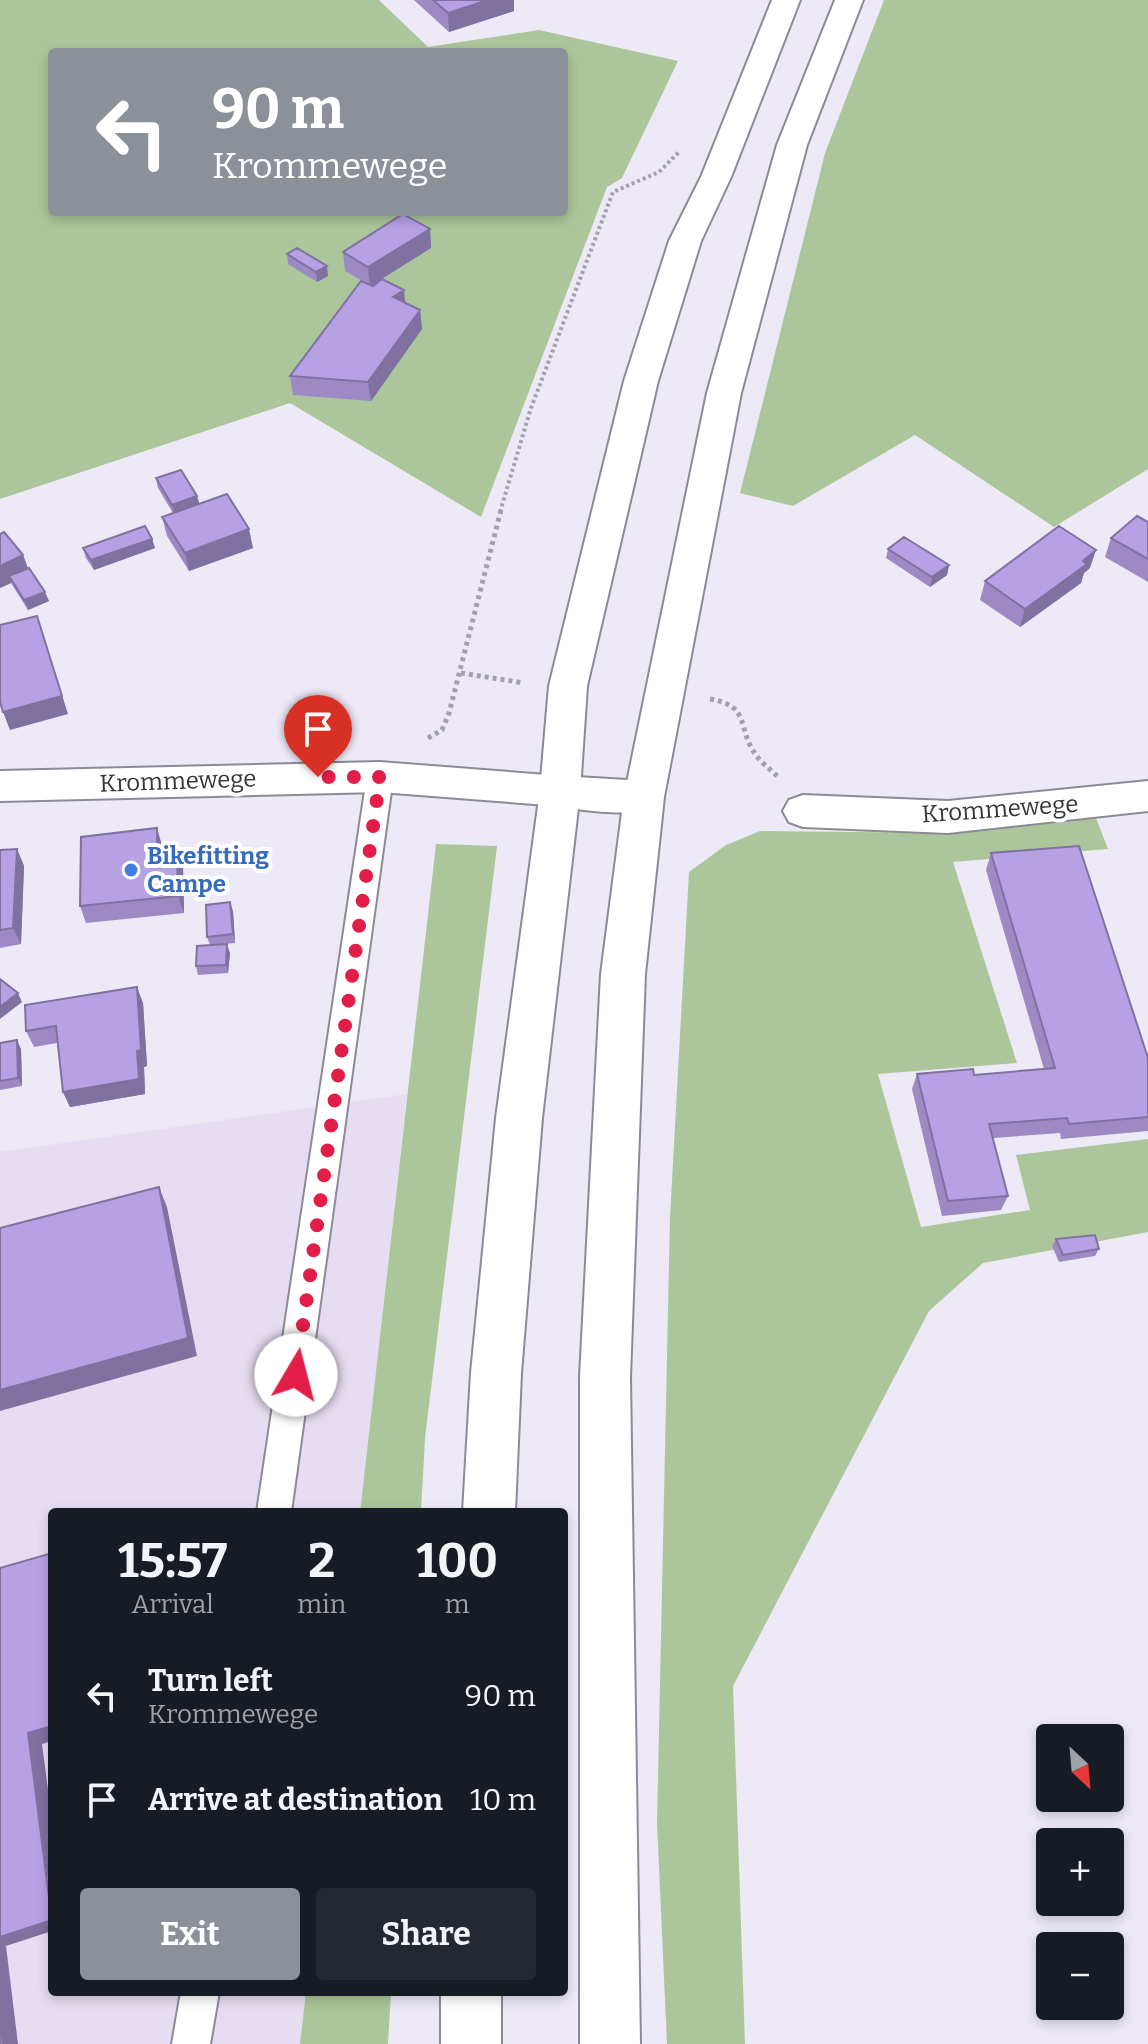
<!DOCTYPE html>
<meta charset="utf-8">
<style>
body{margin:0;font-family:Bitter,serif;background:#242831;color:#f1f3f6;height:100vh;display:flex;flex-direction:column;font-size:30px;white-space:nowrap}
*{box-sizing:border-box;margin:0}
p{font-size:26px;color:#9ea1a6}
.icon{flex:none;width:44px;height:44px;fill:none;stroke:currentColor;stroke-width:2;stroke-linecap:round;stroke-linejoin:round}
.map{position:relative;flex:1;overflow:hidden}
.drawer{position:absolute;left:48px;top:1508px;width:520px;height:488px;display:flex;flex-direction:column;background:#171b24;border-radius:8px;box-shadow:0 4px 12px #0003}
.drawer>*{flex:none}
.top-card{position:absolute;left:48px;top:48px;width:520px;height:168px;border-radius:8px;box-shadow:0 4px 12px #0003;background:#8c9099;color:#fff;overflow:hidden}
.needle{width:52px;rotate:154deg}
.tools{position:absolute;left:1036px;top:1724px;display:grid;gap:16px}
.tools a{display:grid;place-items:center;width:88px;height:88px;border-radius:8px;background:#171b24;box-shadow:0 4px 12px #0003;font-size:40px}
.pin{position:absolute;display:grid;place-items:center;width:68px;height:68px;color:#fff;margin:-82px -34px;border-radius:50% 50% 50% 0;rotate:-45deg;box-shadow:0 0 8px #0007}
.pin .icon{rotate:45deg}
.me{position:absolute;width:88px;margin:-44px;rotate:8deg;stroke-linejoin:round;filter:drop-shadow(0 0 6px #0008)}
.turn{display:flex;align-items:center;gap:28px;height:168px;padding:0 32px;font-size:36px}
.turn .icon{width:104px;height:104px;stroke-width:2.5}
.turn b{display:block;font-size:56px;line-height:68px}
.eta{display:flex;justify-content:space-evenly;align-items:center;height:136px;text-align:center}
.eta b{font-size:48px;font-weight:700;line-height:56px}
.primary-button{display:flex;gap:16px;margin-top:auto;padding:16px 32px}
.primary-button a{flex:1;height:92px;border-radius:8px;background:#8c9099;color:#fff;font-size:32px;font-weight:700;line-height:92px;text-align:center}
.primary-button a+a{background:#242831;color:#f1f3f6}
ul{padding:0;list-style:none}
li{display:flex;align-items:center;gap:24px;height:104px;padding:0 32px}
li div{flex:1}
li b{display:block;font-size:30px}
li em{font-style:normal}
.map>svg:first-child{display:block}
.industrial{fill:#e7ddf2}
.green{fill:#acc69b;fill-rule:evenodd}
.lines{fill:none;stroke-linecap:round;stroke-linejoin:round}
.service-casing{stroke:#8d8a97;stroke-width:4}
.minor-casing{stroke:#8d8a97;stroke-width:4}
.tertiary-casing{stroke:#8d8a97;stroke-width:4}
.trunk-casing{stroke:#8d8a97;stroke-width:4}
.path-far1{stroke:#a3a0ab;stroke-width:4;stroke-dasharray:3 3;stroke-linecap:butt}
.path{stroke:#a3a0ab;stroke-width:5;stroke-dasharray:4 4;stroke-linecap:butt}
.service{fill:#fff;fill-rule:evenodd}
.minor{fill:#fff;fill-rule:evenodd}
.tertiary{fill:#fff;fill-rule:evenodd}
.trunk{fill:#fff;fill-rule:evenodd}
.wall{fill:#9d8ac5}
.shaded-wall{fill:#7f71a0}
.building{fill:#b6a1e5;stroke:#7f71a0;stroke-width:2}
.route{stroke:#e11d48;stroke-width:14;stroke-dasharray:0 25.2}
.shop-dot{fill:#3f7fe0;stroke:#fff;stroke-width:3}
.labels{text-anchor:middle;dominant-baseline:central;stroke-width:8;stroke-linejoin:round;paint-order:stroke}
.street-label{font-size:24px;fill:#36353a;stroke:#fff}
.shop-label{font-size:24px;font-weight:bold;fill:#366cbe;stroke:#fff;text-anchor:start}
</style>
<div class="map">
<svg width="1148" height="2044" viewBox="0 0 1148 2044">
<rect width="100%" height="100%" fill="#ede9f7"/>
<path class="industrial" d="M407 1094 360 1512H52V1992H306L300 2044H0V1152Z"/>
<path class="green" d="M0 0H379L428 47 539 30 678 61 622 178 607 187 481 517 290 403 0 499ZM52 52H564V212H52Z
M884 0H1148V469L1054 527 915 435 793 506 740 493 825 153Z
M1096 818 1108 849 953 862 1017 1063 878 1074 921 1227 1030 1210 1016 1155 1148 1139V1232L983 1263 929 1311 733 1686 745 2044H667L657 1823 670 1217 689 872 726 845 760 831 945 833Z
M436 844 497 846 425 1438 421 1512H360Z
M306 1992H391L388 2044H300Z"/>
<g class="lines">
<defs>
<path id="service" d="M380 767 389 770 393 777 291 1512H257L367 777 371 770Z
M181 1992H219L210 2044H172Z"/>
<path id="minor" d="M560 776 644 781 658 786 664 797 658 808C631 817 573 811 546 802L540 791 546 780Z
M1148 781V811L948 833 803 827 789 822 783 811 789 800 803 795 948 801Z"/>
<path id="tertiary" d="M380 762 560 776 574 780 580 791 574 802 560 806 380 792 0 801V771Z"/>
<path id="trunk" d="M772 0H800L731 177 701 241 658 381 587 686 580 791 542 1118 521 1373 515 1512H463L471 1373 496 1118 540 791 549 686 624 381 669 241 701 177Z
M835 0H863L807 145 741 393 664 797 645 974 630 1377 640 2044H580V1377L601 974 624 797 707 393 777 145Z
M441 1992H501V2044H441Z"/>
</defs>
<use href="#service" class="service-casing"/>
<use href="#minor" class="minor-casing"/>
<use href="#tertiary" class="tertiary-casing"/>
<use href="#trunk" class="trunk-casing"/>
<path class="path-far1" d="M500 512 531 408 613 192 659 172 679 152"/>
<path class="path" d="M461 673 524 683
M710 699C752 706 736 728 756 755 762 764 772 770 779 778
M428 738 442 730 449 713 501 510"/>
<use href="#service" class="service"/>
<use href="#minor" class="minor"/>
<use href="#tertiary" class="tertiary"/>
<use href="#trunk" class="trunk"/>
</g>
<path class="wall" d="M414 0H514V11L449 32Z
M430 229 431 248 382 279 405 303 420 310 422 329 371 401 293 395 290 376 362 281 345 271 343 252Z
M287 254 328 276 317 282 288 264Z
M156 478 197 496 199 504 253 548 189 571 167 536 162 517 173 513 158 488Z
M1148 522V582L1105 557 1111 538Z
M0 534 23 555 28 568 49 601 28 610 11 583 0 588Z
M152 539 155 548 94 570 86 558 83 548Z
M888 549 949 565 947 575 930 587 886 558Z
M1090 568 1084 573 1081 583 1020 627 980 600 985 581Z
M157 828 162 846V851L183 867 184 913 86 923 80 906Z
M17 849 24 866 21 944 0 948V850Z
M991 853 1148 1058V1131L1061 1139 1060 1133 993 1138 1008 1196 1001 1210 942 1216 912 1089 917 1074 974 1075 1044 1069 986 870Z
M233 911 235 943 210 945 207 937Z
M230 953 228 973 198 975 196 966Z
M143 1003 147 1066 144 1067 145 1094 70 1107 63 1092 57 1043 34 1047 26 1031Z
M0 1043 21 1049 22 1086 0 1090Z
M1056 1239 1099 1249 1095 1256 1059 1262 1052 1246Z"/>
<path class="shaded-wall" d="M488 0H514V11L449 32 448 13Z
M430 229 431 248 370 286 368 267Z
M327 266 328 276 317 282 316 272Z
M404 290 406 310 393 297Z
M420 310 422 329 371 401 368 382Z
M197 496 200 506 174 515 172 505Z
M249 529 253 548 189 571 185 553Z
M152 539 155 548 94 570 91 560Z
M1096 550 1090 568 1084 573 1081 583 1020 627 1025 609Z
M23 555 30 574 9 576 11 583 0 588V566Z
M949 565 947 575 930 587 932 577Z
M45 592 49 601 28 610 24 600Z
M43 635 68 714 10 730 3 712Z
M157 828 162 846V869L157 852Z
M17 849 24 866 21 944 13 928Z
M177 849 183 867 184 913 178 896Z
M230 902 233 911 235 943 233 934Z
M227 944 230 953 228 973 226 965Z
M137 987 143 1003 147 1066 144 1067 145 1094 70 1107 63 1092 137 1051Z
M18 993 22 1002 0 1019V1007Z
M17 1040 21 1049 22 1086 18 1078Z
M159 1187 167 1207 197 1356 0 1411V1390Z
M52 1726V1741L42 1744 52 1820V1912L28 1733Z
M52 1920V1931L6 1946 18 2044H3L0 2017V1937Z"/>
<path class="building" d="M433 0H488L448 13Z
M403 214 430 229 368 267 343 252Z
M297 248 327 266 316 272 287 254Z
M382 279 404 290 393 297 420 310 368 382 290 376 361 281 373 286Z
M181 470 197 496 172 505 156 478Z
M227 494 249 529 185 553 162 517Z
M1137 516 1148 522V559L1111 538Z
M145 526 152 539 91 560 83 548Z
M1059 526 1096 550 1083 561 1087 564 1025 609 985 581Z
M4 532 23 555 0 566V534Z
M904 537 949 565 932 577 888 549Z
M29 568 45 592 24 600 9 576Z
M37 616 62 696 3 712 0 702V625Z
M157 828V852L177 849 178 896 80 906 81 837Z
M1079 846 1148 1058V1117L1069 1124 1067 1118 989 1124 1008 1196 948 1201 917 1074 973 1069 974 1075 1055 1068 991 853Z
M17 849 13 928 0 930V850Z
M230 902 233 934 207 937 206 905Z
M227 944 226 965 196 966 197 946Z
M0 979 18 993 0 1007Z
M137 987 141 1050 137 1051 139 1079 63 1092 56 1026 26 1031 25 1005Z
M17 1040 18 1078 0 1081V1043Z
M159 1187 188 1338 0 1390V1228Z
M1095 1235 1099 1249 1063 1255 1056 1239Z
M52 1553V1726L28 1733 52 1920 0 1937V1568Z
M0 2017 3 2044H0Z"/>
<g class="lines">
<path class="route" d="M296 1375 380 777H318"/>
</g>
<circle class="shop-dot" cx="131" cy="870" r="8"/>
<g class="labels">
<g class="street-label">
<text transform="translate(178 781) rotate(-2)">Krommewege</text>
<text transform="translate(1000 809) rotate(-4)">Krommewege</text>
</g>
<g class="shop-label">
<text x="147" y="856">Bikefitting<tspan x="147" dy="28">Campe</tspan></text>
</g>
</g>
</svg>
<div class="tools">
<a><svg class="needle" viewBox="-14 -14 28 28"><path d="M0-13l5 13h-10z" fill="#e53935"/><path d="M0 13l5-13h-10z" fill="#9ea1a6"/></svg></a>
<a>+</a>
<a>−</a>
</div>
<div class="pin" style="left:318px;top:777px;background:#d93025"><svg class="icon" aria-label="arrive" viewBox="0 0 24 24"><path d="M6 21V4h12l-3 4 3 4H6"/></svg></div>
<svg class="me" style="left:296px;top:1375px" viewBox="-20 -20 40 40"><circle r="19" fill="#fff"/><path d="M0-13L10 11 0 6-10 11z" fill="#e11d48"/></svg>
<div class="top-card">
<div class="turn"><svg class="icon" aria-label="left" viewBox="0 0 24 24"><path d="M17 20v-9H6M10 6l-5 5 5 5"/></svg><div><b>90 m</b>Krommewege</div></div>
</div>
<section class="drawer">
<div class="eta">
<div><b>15:57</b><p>Arrival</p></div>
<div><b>2</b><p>min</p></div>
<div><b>100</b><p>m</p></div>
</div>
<ul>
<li><svg class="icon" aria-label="left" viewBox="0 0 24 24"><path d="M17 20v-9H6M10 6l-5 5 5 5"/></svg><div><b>Turn left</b><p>Krommewege</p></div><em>90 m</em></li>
<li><svg class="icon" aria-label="arrive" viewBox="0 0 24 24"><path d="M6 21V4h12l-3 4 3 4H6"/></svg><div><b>Arrive at destination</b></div><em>10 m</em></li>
</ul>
<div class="primary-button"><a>Exit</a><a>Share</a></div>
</section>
</div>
